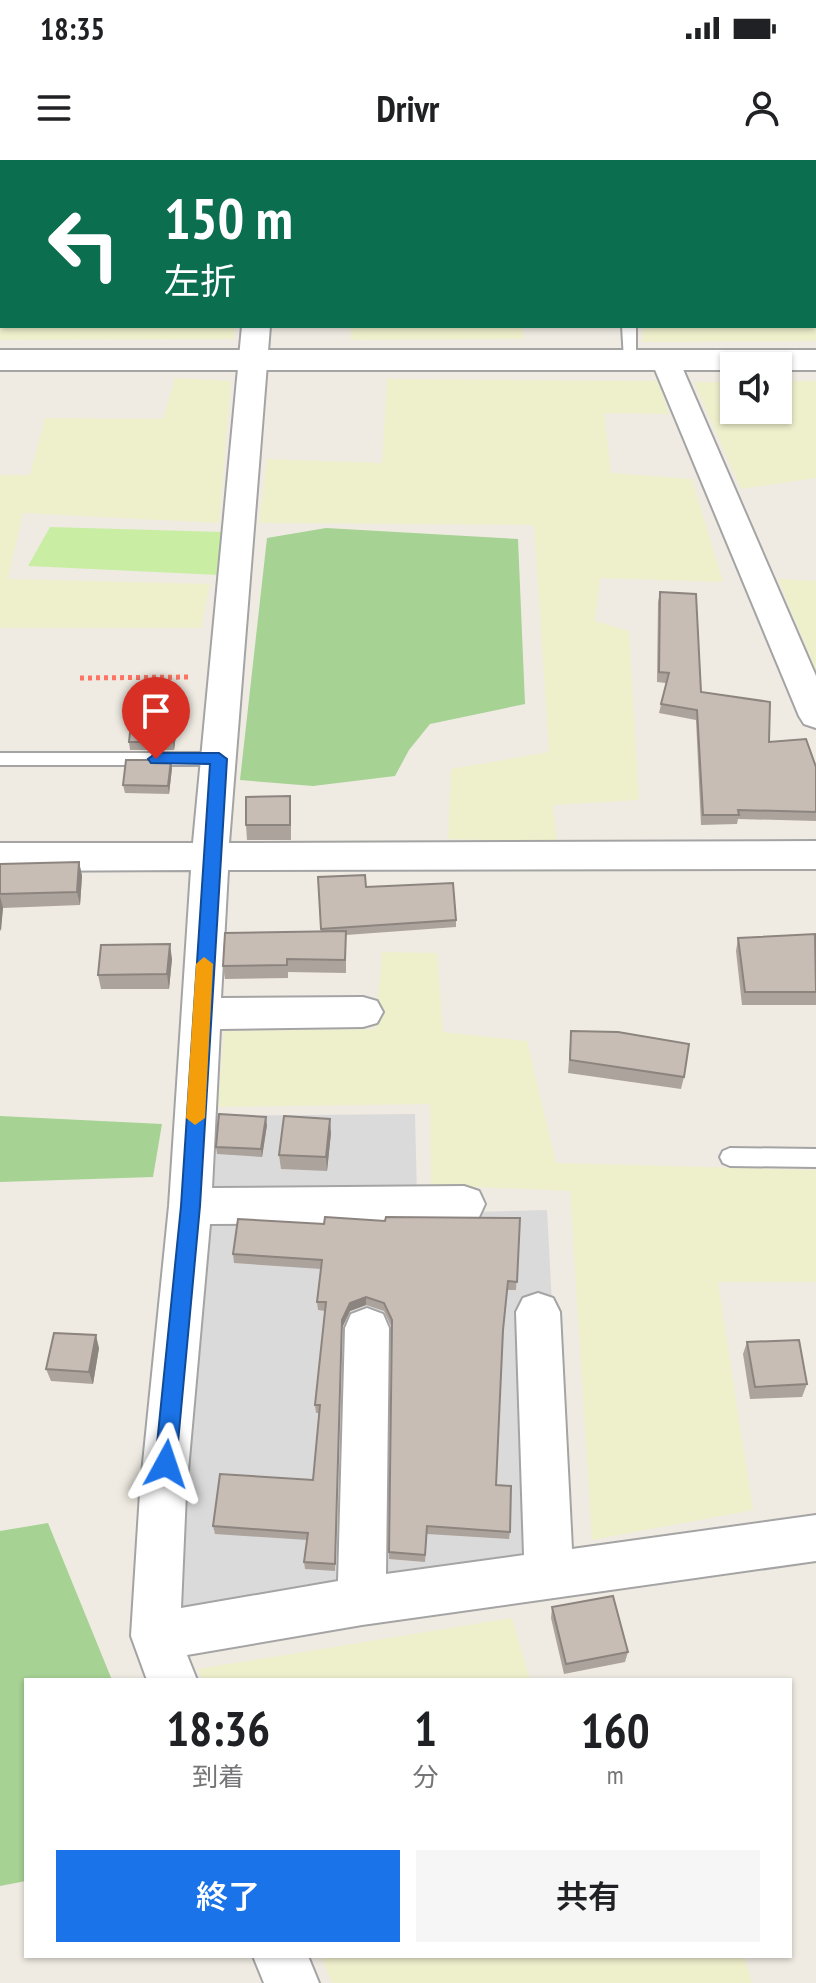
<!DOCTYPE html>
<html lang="ja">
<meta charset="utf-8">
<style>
body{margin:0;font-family:"PT Sans Narrow","Noto Sans JP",sans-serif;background:#f6f6f6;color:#202124;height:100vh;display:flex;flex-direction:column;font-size:30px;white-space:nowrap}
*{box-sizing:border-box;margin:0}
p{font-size:26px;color:#757577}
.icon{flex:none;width:44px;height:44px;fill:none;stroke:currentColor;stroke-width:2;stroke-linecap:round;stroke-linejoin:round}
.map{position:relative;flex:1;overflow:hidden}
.panel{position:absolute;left:24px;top:1518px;width:768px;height:280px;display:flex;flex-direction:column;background:#fff;border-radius:0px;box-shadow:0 2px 6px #0004}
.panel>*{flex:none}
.top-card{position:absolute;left:0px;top:0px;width:816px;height:168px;box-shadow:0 2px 6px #0004;background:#0b6e4f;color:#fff;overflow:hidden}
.buttons{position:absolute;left:720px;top:192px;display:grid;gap:16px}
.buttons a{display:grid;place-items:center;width:72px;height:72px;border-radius:0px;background:#fff;box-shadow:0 2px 6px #0004;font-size:40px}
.pin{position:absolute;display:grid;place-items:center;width:68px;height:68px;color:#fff;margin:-82px -34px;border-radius:50% 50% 50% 0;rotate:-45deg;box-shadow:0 0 8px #0007}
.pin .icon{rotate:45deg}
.me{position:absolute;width:88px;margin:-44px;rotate:5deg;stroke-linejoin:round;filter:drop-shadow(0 0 6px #0008)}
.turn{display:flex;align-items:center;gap:28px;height:168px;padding:0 32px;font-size:36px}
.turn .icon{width:104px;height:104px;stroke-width:2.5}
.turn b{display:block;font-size:56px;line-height:68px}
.eta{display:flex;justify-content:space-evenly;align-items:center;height:136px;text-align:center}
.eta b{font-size:48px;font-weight:600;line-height:56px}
.action{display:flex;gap:16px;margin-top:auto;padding:16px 32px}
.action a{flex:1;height:92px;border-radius:0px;background:#1a73e8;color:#fff;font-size:32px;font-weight:600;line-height:92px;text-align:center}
.action a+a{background:#f6f6f6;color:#202124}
.status{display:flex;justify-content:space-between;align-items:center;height:56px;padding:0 40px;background:#fff;direction:ltr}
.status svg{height:22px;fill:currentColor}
header{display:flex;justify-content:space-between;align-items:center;height:104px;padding:0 32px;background:#fff;font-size:36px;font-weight:600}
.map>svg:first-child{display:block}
.residential{fill:#dbdada}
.farmland{fill:#eef0cc}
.grass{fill:#c9eea3}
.forest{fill:#a6d293}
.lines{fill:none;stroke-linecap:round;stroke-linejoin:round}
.service-casing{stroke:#a4a4a4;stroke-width:4}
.minor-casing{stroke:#a4a4a4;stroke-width:4}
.tertiary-casing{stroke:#a4a4a4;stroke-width:4}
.path{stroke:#ff7364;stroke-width:5;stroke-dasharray:4 4;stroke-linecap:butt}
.service{fill:#fff;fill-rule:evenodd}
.minor{fill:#fff;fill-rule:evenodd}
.tertiary{fill:#fff;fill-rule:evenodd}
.wall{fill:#aca39c}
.shaded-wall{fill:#8c847f}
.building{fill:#c8bdb5;stroke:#8c847f;stroke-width:2}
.route{fill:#1a73e8;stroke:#114b97;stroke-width:2}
.slow{fill:#f59e0b}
</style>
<div class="status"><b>18:35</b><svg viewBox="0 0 49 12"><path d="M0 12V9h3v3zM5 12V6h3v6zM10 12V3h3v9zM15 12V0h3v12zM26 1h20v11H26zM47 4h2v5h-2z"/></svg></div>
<header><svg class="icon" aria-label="menu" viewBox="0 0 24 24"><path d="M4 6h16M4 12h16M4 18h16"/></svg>Drivr<svg class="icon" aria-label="person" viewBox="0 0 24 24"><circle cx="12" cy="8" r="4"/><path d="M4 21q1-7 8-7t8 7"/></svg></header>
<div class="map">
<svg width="816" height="1823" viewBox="0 0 816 1823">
<rect width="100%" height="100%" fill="#efebe2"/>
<path class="residential" d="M415 954 417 1036 468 1052 547 1050 566 1405 187 1452 168 1438 206 956Z"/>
<path class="farmland" d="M0 0H36L2 2V166H235L234 179 0 180Z
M814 14 816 181 642 182 643 166H814Z
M351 166H522L524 179 351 180Z
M175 218 231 221 219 363 23 353 8 419 210 424 201 468H0V315H30L45 258 163 259Z
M387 219 658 221 669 254 604 253 611 313 692 319 723 422 600 418 595 461 629 471 639 640 553 645 557 682 448 679 451 609 549 592 534 365 259 363 267 299 382 303Z
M778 221H816V318L741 329 694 222H734V250H778Z
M778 419 816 421V510Z
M382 792 437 793 443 872 527 881 556 1003 816 1010V1122H718L753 1350 592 1380 570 1031 431 1025 430 944 218 947 224 871 375 869Z
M512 1458 530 1520H203L198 1509Z
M321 1796H744L752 1823H332Z"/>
<path class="grass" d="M50 367 223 372 219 415 28 406Z"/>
<path class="forest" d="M326 368 518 379 525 544 430 564 409 590 395 616 313 626 240 620 267 378Z
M0 956 162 964 153 1017 0 1022Z
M48 1363 112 1520H26V1721L0 1726V1371Z"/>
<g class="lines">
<defs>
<path id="service" d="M420 0H432V2H420Z
M622 166H636V203L624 200Z
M0 593H219L228 599 219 605H0Z
M730 988 816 989V1007L730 1006 723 1003 720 997 723 991Z"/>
<path id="minor" d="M256 0H282L255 2Z
M795 0H816V9L814 2Z
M242 166H270L229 683 816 681V709L228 710 221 838 363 837 377 841 383 852 377 863 363 867 220 869 212 1028 464 1026 479 1031 485 1044 479 1057 464 1062 210 1064 186 1333 181 1448 338 1421 345 1168 351 1154 367 1148 383 1154 389 1168 386 1414 524 1395 516 1152 523 1138 538 1133 553 1138 560 1152 572 1389 816 1355V1401L362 1465 187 1495 197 1520H147L131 1476 140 1333 169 1046 191 710 0 711V683H193Z
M665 191 675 194 679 200 816 516V568L804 564 799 556 651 200 655 194Z
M253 1796H308L319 1823H264Z"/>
<path id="tertiary" d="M0 190H816V210H778V206H734V210H0Z"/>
</defs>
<use href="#service" class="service-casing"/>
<use href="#minor" class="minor-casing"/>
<use href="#tertiary" class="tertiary-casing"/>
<path class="path" d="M80 518 191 517"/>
<use href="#service" class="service"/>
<use href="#minor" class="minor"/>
<use href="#tertiary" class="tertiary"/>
</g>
<path class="wall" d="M660 432 701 532 769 582 816 607V661L738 659 737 664 701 665 696 560 659 553 666 523 657 522 658 442Z
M179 553 174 590H130L129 582Z
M172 608 169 634 125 633 123 625Z
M291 651V680H247L246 665Z
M79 702 82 716 80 745 3 748 0 771V704Z
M318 717 366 727 456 760V767L346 775V813L288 812V818L225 819 223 806 321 772Z
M816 777V845H742L736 791 738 778Z
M172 799 169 829H101L98 815Z
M571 871 684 917 681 929 568 913Z
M267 965 262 997 217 994 216 987Z
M331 973 327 1011 281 1009 279 995Z
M520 1058 516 1130H507L503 1171 496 1325 510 1372 509 1379 427 1374 425 1402 389 1399 392 1168 384 1151 366 1145 350 1151 342 1168 335 1411 305 1409 304 1402 307 1380 215 1374 213 1366 313 1320 319 1253H316L315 1245 325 1151 318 1150 317 1142 321 1109 234 1103 233 1094 324 1064 385 1061Z
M747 1182 807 1224 802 1237 750 1239 743 1194Z
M99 1188 93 1224 51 1221 46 1209Z
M552 1447 628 1492 625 1502 564 1514 551 1458Z"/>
<path class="shaded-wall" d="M178 545 179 553 174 590 173 582Z
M171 600 172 608 169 634 168 626Z
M79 702 82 716 80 745 77 732Z
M0 736 3 748 1 771 0 769Z
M170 784 172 799 169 829 167 814Z
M266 957 267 965 262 997 261 989Z
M330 959 331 973 327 1011 326 997Z
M366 1137V1145L350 1151 342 1168 335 1411 342 1160 350 1143Z
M96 1175 99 1188 93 1224 89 1212Z"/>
<path class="building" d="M304 0H413V2H304Z
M605 0H664V2H605Z
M660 432 696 434 701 532 770 542 769 582 806 579 816 607V652L738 650 739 655H703L697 550 661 544 669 513 659 512Z
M133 545H178L173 582H129Z
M126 600H171L168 626 123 625Z
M290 636V665H246V637Z
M79 702 77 732 0 734V704Z
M365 715 366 727 453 723 456 760 321 769 318 717Z
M346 771 345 800 287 799V805L223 806 225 773Z
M815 774 816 832H745L738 778Z
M170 784 167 814 98 815 101 785Z
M571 871 618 872 689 884 684 917 570 900Z
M219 954 266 957 261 989 216 987Z
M284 956 330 959 326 997 279 995Z
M325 1057 385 1061 386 1057 520 1058 517 1122 508 1121 503 1170 496 1325 511 1326 510 1372 427 1366 425 1395 389 1392 392 1160 384 1143 366 1137 350 1143 342 1160 335 1404 304 1402 308 1373 213 1366 220 1314 313 1320 320 1245H315L326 1142H317L322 1100 233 1094 238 1059 324 1064Z
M54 1173 96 1175 89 1212 46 1209Z
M799 1180 807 1224 755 1227 747 1182Z
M613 1436 628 1492 566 1504 552 1447Z"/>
<path class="route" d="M156 593H219L227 599 200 1046 176 1304 173 1311 166 1314 158 1311 155 1304 181 1046 210 604 151 603 148 599Z"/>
<path class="slow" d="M204 797 213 804 205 958 195 965 186 958 196 804Z"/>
</svg>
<div class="buttons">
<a><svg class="icon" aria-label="sound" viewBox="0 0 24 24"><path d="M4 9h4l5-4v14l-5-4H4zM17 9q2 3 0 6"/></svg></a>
</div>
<div class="pin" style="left:156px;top:599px;background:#d93025"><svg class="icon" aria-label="arrive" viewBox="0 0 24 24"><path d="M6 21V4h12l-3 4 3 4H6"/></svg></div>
<svg class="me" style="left:166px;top:1304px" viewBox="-20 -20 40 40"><path d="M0-17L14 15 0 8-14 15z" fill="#1a73e8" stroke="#fff" stroke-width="4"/></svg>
<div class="top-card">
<div class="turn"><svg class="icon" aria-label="left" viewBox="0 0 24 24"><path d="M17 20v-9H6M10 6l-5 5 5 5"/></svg><div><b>150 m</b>左折</div></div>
</div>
<section class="panel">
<div class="eta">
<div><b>18:36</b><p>到着</p></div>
<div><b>1</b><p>分</p></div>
<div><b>160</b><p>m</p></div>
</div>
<div class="action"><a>終了</a><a>共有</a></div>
</section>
</div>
